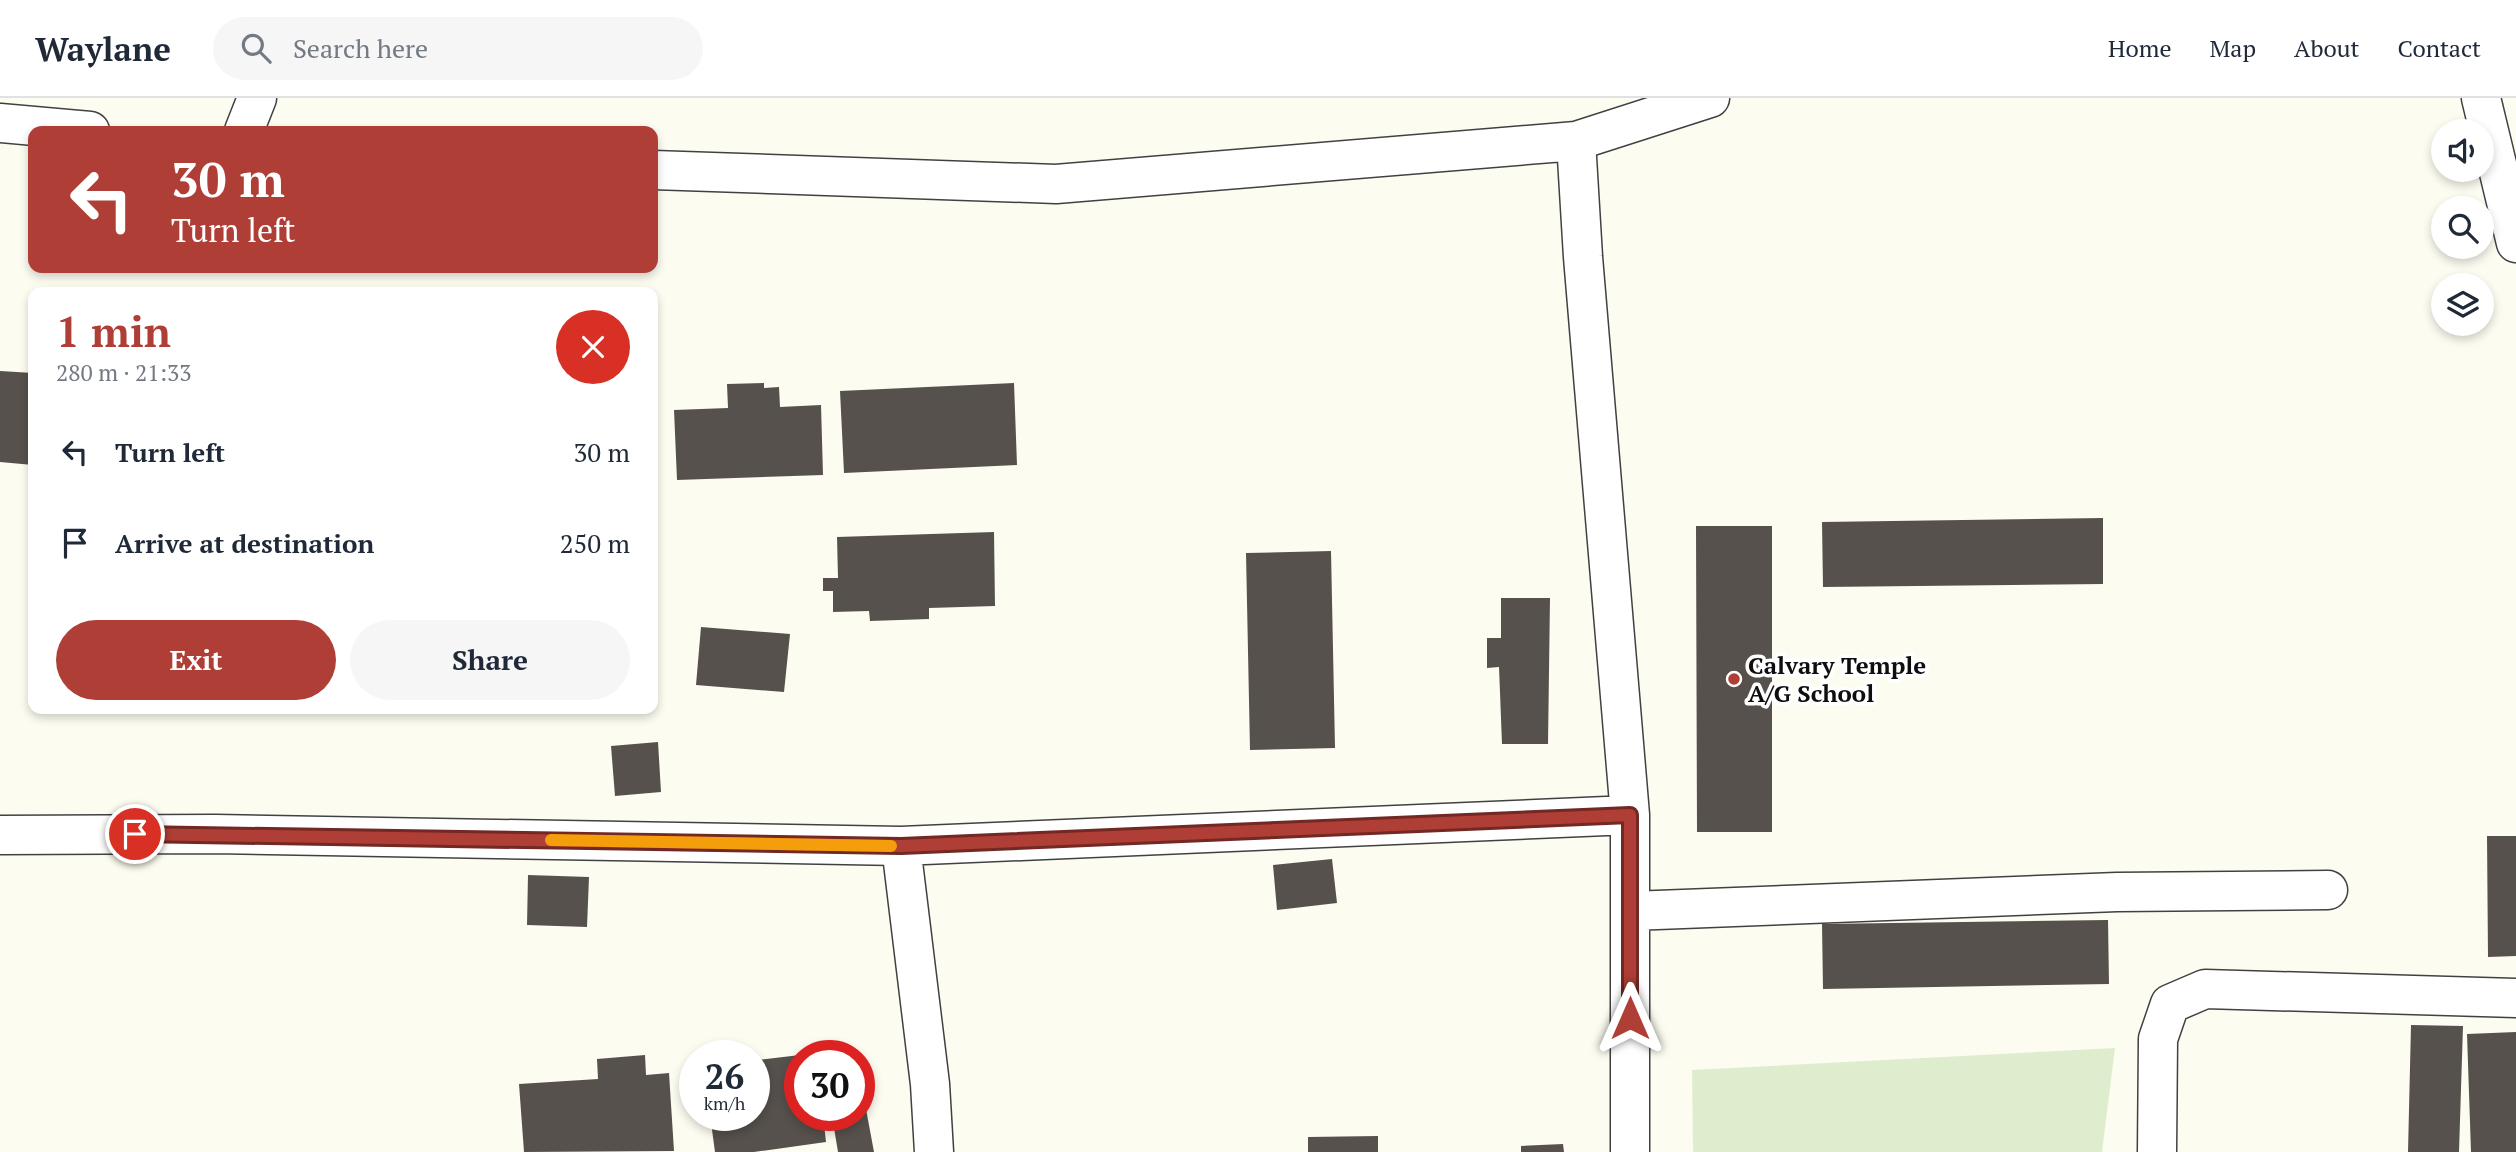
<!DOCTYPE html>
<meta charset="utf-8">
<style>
body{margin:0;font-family:"PT Serif",serif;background:#f6f6f7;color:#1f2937;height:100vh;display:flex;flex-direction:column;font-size:26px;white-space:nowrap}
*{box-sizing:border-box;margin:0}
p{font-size:23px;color:#747a83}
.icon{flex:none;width:38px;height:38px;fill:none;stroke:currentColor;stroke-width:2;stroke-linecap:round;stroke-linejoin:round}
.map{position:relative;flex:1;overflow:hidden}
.details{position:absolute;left:28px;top:189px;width:630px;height:427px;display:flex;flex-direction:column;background:#fff;border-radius:14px;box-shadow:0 4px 10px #0003}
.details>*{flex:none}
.guide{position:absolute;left:28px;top:28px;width:630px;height:147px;border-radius:14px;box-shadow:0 4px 10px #0003;background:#af3e36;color:#fff;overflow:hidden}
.controls{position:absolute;left:2431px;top:21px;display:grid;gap:14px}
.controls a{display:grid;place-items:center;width:63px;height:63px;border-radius:50%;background:#fff;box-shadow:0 4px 10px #0003;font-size:35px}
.speed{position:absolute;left:679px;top:942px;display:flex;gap:14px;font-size:35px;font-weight:700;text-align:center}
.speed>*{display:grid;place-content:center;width:91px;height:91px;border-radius:50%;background:#fff;box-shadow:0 4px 10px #0003;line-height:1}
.speed small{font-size:18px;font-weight:400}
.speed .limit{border:10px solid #d22;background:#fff;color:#111}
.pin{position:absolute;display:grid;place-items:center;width:60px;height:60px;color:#fff;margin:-30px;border:4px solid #fff;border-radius:50%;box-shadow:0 2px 7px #0007}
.me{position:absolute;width:77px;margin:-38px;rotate:0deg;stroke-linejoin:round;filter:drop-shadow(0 0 5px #0008)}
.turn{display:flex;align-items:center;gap:24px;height:147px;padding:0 28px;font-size:32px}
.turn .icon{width:91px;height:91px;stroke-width:2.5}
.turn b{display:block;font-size:49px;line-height:60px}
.round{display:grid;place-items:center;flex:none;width:74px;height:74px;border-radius:37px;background:#f6f6f7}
.headline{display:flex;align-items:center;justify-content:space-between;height:119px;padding:0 28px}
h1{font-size:42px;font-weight:700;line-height:52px;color:#af3e36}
.cta{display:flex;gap:14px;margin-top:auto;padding:14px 28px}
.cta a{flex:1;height:80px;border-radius:42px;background:#af3e36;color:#fff;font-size:28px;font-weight:700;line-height:80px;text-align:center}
.cta a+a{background:#f6f6f7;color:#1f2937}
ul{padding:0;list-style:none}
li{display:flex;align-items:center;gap:21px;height:91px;padding:0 28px}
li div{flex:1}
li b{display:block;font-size:26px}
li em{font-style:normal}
header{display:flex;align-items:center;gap:42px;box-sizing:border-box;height:98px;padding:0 35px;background:#fff;border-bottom:2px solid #e0e1e3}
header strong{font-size:33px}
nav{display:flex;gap:38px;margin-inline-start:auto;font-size:24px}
.search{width:490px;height:63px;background:#f6f6f7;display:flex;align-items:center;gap:18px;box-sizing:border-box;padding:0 24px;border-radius:38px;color:#747a83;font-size:26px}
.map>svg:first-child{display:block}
.pitch{fill:#dfedcf}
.building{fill:#56514c}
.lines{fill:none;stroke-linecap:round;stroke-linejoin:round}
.minor-casing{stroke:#414141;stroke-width:41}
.minor{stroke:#fff;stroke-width:38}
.route-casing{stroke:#722823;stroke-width:18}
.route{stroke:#af3e36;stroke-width:12}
.slow{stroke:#f59e0b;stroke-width:12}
.poi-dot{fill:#af3e36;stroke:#fff;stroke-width:2.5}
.labels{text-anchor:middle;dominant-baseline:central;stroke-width:7;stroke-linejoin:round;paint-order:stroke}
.poi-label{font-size:24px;font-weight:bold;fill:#0e0e0e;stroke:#fff;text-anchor:start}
</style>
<header>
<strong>Waylane</strong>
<div class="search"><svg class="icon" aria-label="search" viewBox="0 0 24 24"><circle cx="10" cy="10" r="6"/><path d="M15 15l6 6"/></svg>Search here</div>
<nav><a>Home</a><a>Map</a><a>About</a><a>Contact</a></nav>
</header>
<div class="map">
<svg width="2516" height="1054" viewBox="0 0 2516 1054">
<rect width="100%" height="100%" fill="#fdfcf1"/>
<path class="pitch" d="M2115 950 2102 1054H1693L1692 972Z"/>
<path class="building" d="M0 273 33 275V367L0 364Z
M764 285V290L779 289 780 309 821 307 823 377 677 382 674 312 728 310 727 286Z
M1014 285 1017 367 844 375 840 293Z
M2103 420V486L1823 489 1822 424Z
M1696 428H1772V734H1697Z
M994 434 995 508 929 510V521L870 523 869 513 833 514V493H823V480H838L837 439Z
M1331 453 1335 650 1250 652 1246 455Z
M1501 500H1550L1548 646H1502L1499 569 1487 570V540H1501Z
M701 529 790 536 784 594 696 587Z
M658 644 661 694 615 698 611 648Z
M2487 738H2516V858L2488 859Z
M1332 761 1337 805 1277 812 1273 767Z
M528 777 589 779 587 829 527 827Z
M2108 822 2109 886 1823 891 1822 826Z
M2411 927 2463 928 2459 1054H2408Z
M2516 934V1054H2471L2467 936Z
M645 957 646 977 669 975 674 1053 524 1054 519 986 598 981 597 961Z
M800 957V1017H823L826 1044 754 1054H715L710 1017H754V978L759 977 757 962Z
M866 1011 874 1054H838L832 1018 859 1017V1012Z
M1378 1038V1054H1308V1039Z
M1563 1046 1564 1054H1521V1048Z"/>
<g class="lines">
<defs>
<path id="minor" d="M2481 0 2516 145
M0 25 90 33
M244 33 257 0
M1576 43 1583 159 1630 717V1054
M653 72 1056 86 1576 43 1710 0
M0 737 215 736 901 748 1630 717
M901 748 930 986 934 1054
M1631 813 2117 794 2328 792
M2157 1054 2158 941 2170 906 2205 891 2516 900"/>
</defs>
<use href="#minor" class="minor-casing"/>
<use href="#minor" class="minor"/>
</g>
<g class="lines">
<defs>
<path id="route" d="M135 736 901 748 1630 717V920"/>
</defs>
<use href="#route" class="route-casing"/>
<use href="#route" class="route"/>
<path class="slow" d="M551 742 891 748"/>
</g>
<circle class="poi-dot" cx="1734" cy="581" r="7"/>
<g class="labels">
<g class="poi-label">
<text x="1748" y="567">Calvary Temple<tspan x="1748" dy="28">A/G School</tspan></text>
</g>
</g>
</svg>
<div class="controls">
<a><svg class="icon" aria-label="sound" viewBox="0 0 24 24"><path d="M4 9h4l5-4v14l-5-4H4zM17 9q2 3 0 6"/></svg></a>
<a><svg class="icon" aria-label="search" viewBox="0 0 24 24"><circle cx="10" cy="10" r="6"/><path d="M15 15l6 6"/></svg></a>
<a><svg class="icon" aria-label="layers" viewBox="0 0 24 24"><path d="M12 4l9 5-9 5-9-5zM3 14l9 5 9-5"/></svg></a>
</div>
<div class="speed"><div>26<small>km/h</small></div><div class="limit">30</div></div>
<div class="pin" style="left:135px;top:736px;background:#d93025"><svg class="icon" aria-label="arrive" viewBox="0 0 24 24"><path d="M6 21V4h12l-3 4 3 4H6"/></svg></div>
<svg class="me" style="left:1630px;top:920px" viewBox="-20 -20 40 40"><path d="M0-17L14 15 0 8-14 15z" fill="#af3e36" stroke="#fff" stroke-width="4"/></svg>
<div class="guide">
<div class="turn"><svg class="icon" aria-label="left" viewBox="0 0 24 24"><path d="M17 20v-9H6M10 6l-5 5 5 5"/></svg><div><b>30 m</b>Turn left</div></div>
</div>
<section class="details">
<div class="headline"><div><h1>1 min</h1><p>280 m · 21:33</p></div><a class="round" style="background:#d93025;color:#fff"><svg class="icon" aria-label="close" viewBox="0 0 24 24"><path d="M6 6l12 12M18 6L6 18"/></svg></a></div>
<ul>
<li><svg class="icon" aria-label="left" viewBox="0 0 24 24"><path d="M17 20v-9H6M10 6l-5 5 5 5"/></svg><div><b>Turn left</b></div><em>30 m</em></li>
<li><svg class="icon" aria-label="arrive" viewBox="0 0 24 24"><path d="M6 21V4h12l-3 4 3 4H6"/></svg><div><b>Arrive at destination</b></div><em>250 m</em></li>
</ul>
<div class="cta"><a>Exit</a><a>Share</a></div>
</section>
</div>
